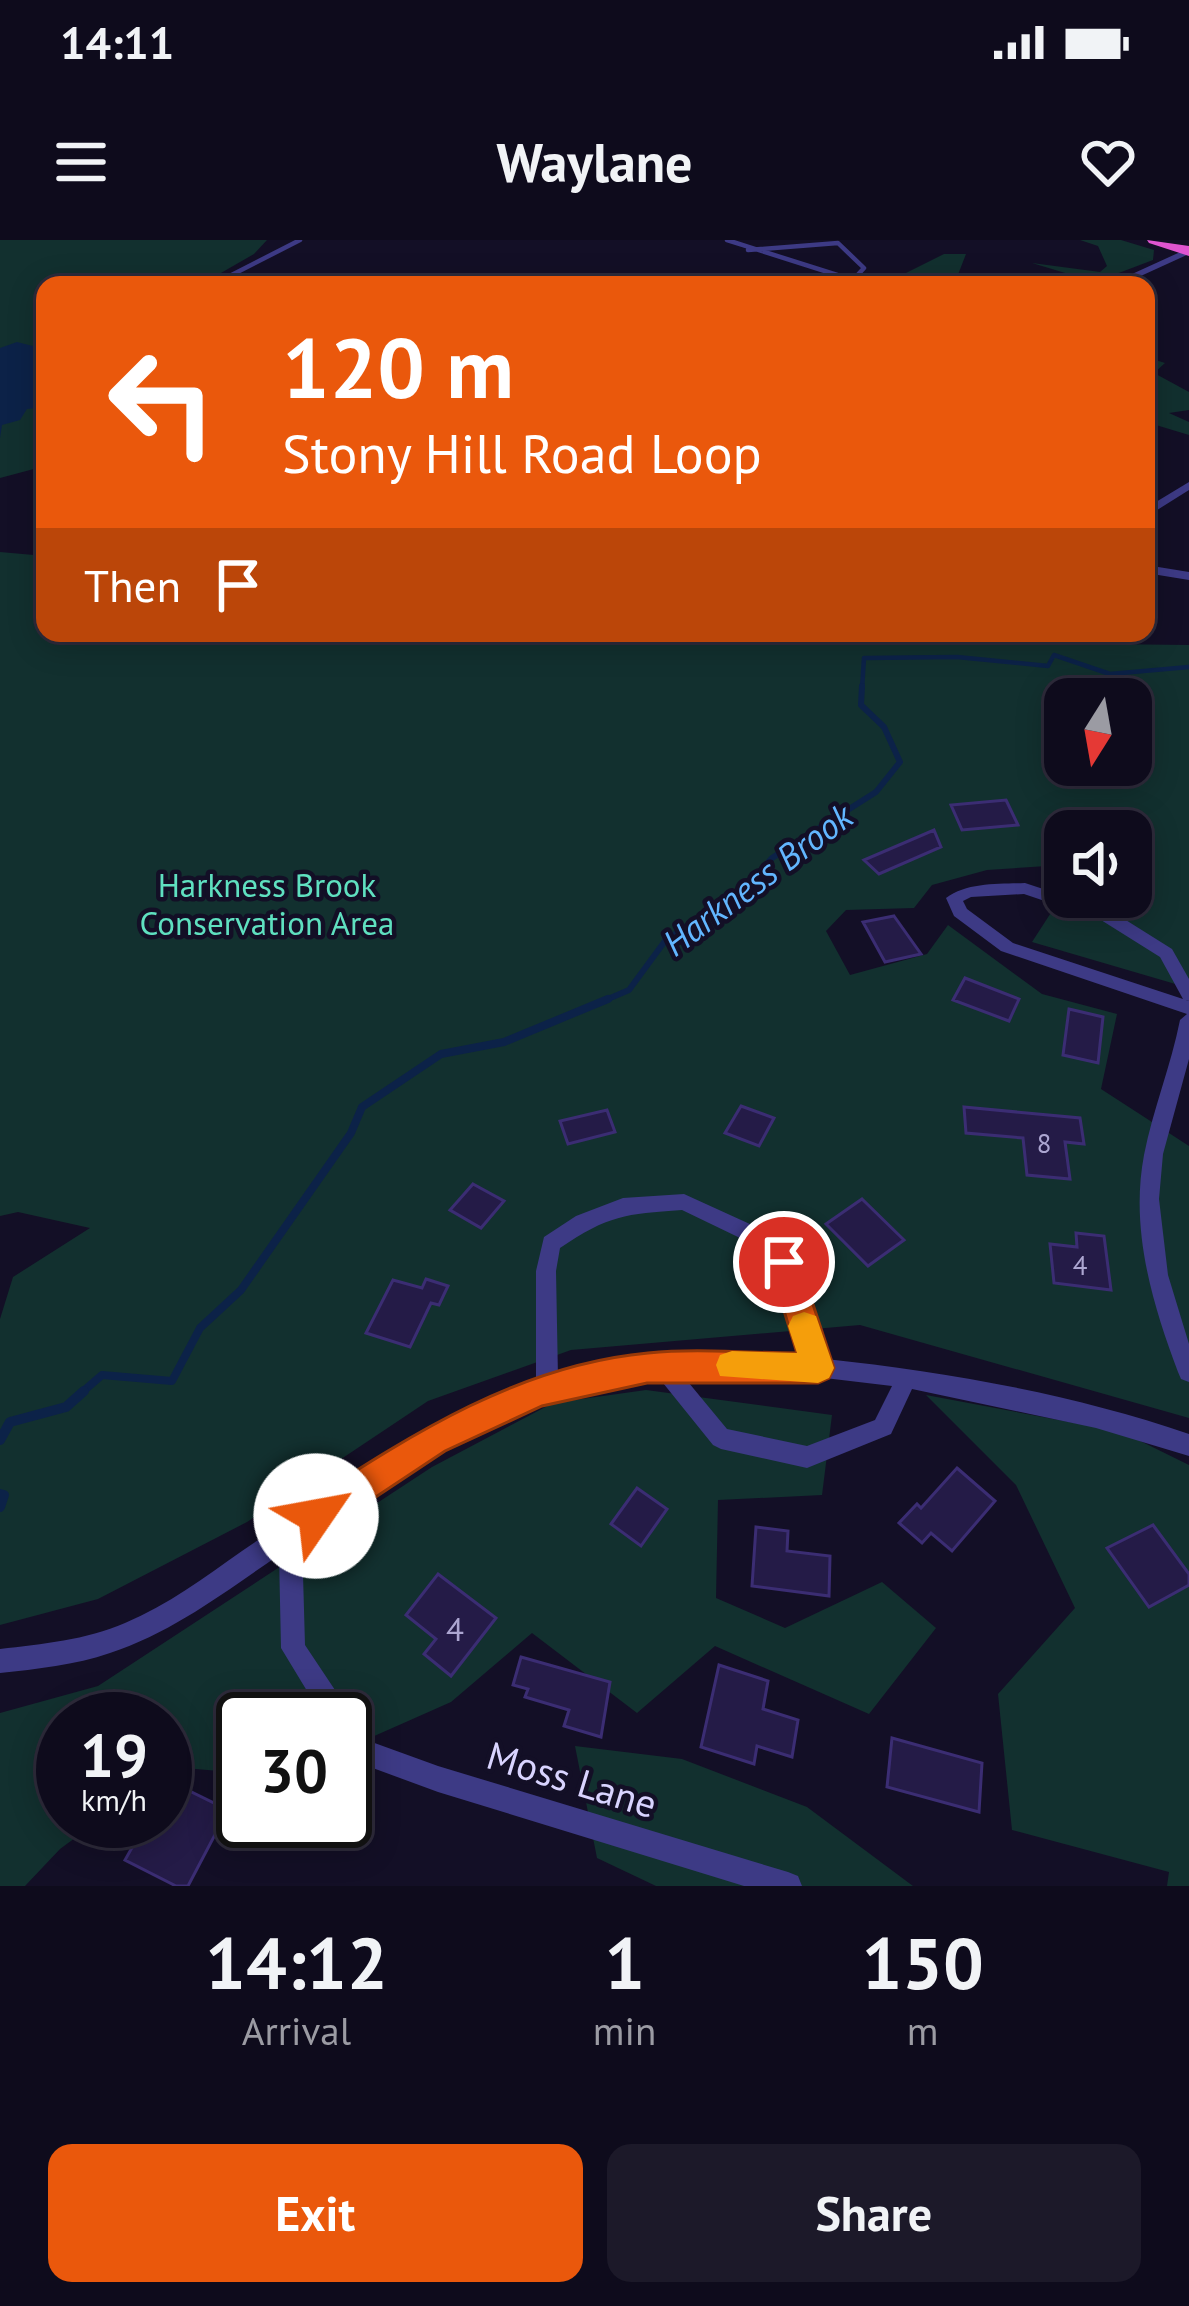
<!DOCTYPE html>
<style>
body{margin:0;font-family:"PT Sans",sans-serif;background:#1c1929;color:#f1f3f6;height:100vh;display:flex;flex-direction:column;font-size:45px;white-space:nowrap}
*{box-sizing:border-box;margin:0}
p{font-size:39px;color:#9b9ba3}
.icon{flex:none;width:66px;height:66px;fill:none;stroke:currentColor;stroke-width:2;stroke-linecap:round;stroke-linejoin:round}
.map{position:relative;height:1646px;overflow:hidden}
.sheet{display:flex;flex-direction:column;background:#0e0b1c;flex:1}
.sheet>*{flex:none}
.top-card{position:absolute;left:36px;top:36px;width:1119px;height:366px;border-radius:24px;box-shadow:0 6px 30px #0003,0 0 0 3px #2e2b3b;background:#ea580c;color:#fff;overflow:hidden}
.needle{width:78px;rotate:191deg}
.tools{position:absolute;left:1044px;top:438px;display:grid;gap:24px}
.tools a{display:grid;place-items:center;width:108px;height:108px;border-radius:24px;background:#0e0b1c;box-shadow:0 6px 30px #0003,0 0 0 3px #2e2b3b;font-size:60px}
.speed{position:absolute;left:36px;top:1452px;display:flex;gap:24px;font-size:60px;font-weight:700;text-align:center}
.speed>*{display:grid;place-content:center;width:156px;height:156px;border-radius:50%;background:#0e0b1c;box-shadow:0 6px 30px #0003,0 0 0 3px #2e2b3b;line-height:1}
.speed small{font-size:30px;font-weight:400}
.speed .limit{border:6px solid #111;border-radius:18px;background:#fff;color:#111}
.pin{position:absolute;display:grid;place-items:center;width:102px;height:102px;color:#fff;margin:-51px;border:6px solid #fff;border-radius:50%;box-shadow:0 3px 12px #0007}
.me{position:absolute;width:132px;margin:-66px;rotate:57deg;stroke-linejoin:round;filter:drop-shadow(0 0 9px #0008)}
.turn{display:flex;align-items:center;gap:42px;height:252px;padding:0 48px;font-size:54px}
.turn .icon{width:156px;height:156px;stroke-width:2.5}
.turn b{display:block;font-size:84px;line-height:102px}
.then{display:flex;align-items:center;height:114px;padding:0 48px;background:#0003;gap:24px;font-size:45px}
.eta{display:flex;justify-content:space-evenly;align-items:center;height:204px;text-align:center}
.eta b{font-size:72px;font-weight:600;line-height:84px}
.action{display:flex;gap:24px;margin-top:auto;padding:24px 48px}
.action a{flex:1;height:138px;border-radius:24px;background:#ea580c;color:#fff;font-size:48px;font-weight:600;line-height:138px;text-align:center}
.action a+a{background:#1c1929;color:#f1f3f6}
.status{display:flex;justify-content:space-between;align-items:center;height:84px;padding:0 60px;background:#0e0b1c;direction:ltr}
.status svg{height:33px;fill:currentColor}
header{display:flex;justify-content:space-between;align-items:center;height:156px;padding:0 48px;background:#0e0b1c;font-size:54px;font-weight:600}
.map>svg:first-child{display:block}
.green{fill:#12302f;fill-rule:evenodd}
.water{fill:#0c2248}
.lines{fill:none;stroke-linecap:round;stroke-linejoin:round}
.stream-far3{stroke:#0c2248;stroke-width:4.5}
.stream-far2{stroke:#0c2248;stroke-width:6}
.stream-far1{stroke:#0c2248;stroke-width:8}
.stream{stroke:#0c2248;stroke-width:10}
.building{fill:#241b47;stroke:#3b2d73;stroke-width:3}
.service{stroke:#3d3a85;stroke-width:4.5}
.minor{fill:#3d3a85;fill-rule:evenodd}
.trunk{fill:#e055d1;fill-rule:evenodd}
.route{fill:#ea580c;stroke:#983908;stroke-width:3}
.slow{fill:#f59e0b}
.labels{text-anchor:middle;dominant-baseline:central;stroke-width:9;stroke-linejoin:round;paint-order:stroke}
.number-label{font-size:27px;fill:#aca6d1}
.park-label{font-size:33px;fill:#5fe0c0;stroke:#130f26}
.near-number-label{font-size:33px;fill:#aca6d1}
.water-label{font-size:36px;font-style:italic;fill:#62b6ff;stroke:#130f26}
.near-street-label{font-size:39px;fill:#d9d4ff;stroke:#130f26}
</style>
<div class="status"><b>14:11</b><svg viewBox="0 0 49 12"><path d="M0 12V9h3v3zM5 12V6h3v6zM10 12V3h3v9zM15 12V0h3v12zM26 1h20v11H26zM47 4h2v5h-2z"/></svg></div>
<header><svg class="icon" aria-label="menu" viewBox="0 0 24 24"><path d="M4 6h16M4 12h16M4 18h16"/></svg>Waylane<svg class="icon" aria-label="heart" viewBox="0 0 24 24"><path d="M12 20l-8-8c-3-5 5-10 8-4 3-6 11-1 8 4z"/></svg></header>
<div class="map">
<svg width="1189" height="1646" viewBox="0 0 1189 1646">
<rect width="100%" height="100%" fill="#130f26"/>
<path class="green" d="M0 0H267L254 14 200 45H45V226L0 238Z
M1080 0H1121L1154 10 1153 20 1095 42 1032 23 1100 32 1107 26 1098 6Z
M944 14H966L954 45H882Z
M1146 117 1165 123 1154 133 1189 152V170L1169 173 1189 182V195L1146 182Z
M0 312 45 316V393H841L925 401 1041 393 1103 404 1189 405V748L1032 702 1065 651V657H1131V591H1065V628L1062 625 987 630 932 645 914 668 846 670 826 691 850 735 927 714 948 685 1042 754 1117 774 1101 849 1189 906V1178L860 1085 571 1110 428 1161 247 1282 98 1359 0 1385V1079L13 1037 90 988 18 972 0 976ZM1065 459H1131V525H1065Z
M646 1150 832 1175 822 1255 718 1260 716 1358 785 1388 882 1342 936 1388 869 1474 715 1406 637 1473 532 1393 451 1462 345 1509V1479H243V1533L172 1527 165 1532V1479H63V1581H98L60 1609 25 1646H0V1473L98 1446 432 1227 553 1163Z
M926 1155 1122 1192 1189 1225V1646H1167L1169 1632 1012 1590 998 1454 1075 1368 1016 1245Z
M575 1506 682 1519 807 1567 913 1646H656L597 1618Z"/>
<path class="water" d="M17 102 45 109V167L27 169 20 180 2 185 0 198V108Z"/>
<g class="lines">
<path class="stream-far3" d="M862 449 864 418 957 417 1048 426 1054 415 1110 434 1189 427"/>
<path class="stream-far2" d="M601 762 629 750 665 701 750 643 772 618 876 552 900 522 884 487 861 465 862 446"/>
<path class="stream-far1" d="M80 1154 102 1135 172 1141 200 1088 241 1050 351 893 362 867 441 814 504 802 608 759"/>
<path class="stream" d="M0 1200 10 1182 66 1167 84 1151
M0 1254 4 1255 0 1267"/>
</g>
<path class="building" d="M1006 560 1018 585 962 590 951 565Z
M934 590 941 607 879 634 864 620Z
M894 676 921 714 885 722 863 682Z
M965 738 1019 759 1009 781 953 760Z
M1069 769 1103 777 1098 823 1063 815Z
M741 866 774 878 759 906 725 893Z
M964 867 1080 878 1084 904 1065 902 1070 939 1027 935 1023 898 966 893Z
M607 870 615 892 568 904 560 881Z
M473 944 504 961 481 988 450 970Z
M862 959 904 1000 868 1026 826 984Z
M1076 993 1104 996 1111 1050 1054 1043 1050 1004 1077 1007Z
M426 1039 448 1046 439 1065 431 1063 410 1107 366 1093 393 1040 422 1048Z
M957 1228 995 1261 952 1311 931 1293 922 1303 899 1283 917 1264 921 1268Z
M637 1248 667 1269 641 1306 611 1284Z
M1153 1285 1189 1334V1345L1149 1367 1107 1308Z
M756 1287 788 1291 787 1311 830 1316 829 1356 752 1346Z
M438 1334 496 1378 451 1436 424 1414 436 1399 406 1375Z
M521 1417 610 1442 601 1497 564 1486 569 1470 525 1457 528 1449 513 1445Z
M719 1425 768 1441 763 1469 798 1480 792 1517 757 1506 754 1524 701 1507Z
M892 1498 982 1523 979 1572 887 1547Z
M165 1539 228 1570 188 1646H176L125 1620 147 1581H165Z"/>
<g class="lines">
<path class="service" d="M727 0 853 40 854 45
M748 10 838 3 864 28 853 40
M212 45 300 0"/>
<path class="minor" d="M1189 8V14L1121 45H1108Z
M1189 242V250L1146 277V268Z
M1146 325 1189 332V340L1146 333Z
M1025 643 1113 672 1172 709 1189 739V761L1186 760 1189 761V819L1163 914 1159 959 1168 1035 1189 1104V1142L1181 1139 1178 1132C1152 1063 1130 989 1144 915 1153 869 1171 826 1180 780L1187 774 1001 711 954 676 946 658C967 642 999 644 1025 643ZM1024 654 1101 680 1160 717 1183 759 1013 703 967 669 963 661 971 657Z
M684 954 752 985 791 1016 826 1119C947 1132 1073 1154 1189 1194V1216L1096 1188 912 1149 891 1194 807 1228 721 1209 713 1205 659 1138 651 1139C603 1147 554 1156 508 1174 434 1203 367 1254 302 1299L305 1405 369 1501 438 1526 788 1632 798 1636 802 1646H744L438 1552 351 1520 345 1511V1479H324L281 1408 279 1315C225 1352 173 1392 110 1413 75 1425 37 1429 0 1433V1409C42 1404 86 1400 125 1383 168 1365 205 1337 242 1311 335 1248 428 1179 536 1145V1031L544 997 576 976 623 958ZM682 970 738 997 775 1027 804 1117C721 1114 637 1113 558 1138L556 1031 560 1008C609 975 625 974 682 970ZM730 1134 808 1136 892 1146 875 1180 807 1206 727 1189 684 1137Z"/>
<path class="trunk" d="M1147 0 1189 6V16L1149 3Z"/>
</g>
<path class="route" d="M784 1008 795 1012 799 1022 834 1128 829 1138 818 1143H647L542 1166 445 1211 329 1288 316 1293 304 1288 299 1276 304 1264C411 1195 518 1125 648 1113 697 1108 748 1113 797 1113L769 1022 773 1012Z"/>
<path class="slow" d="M804 1072 816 1076 834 1128 829 1138 818 1143 720 1136 716 1125 720 1115 732 1111 797 1113 788 1086 793 1076Z"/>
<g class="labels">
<g class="number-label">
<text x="1044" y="903">8</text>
<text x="1080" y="1025">4</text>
</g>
<g class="park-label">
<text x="267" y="644">Harkness Brook<tspan x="267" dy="38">Conservation Area</tspan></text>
</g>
<g class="near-number-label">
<text x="455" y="1388">4</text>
</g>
<g class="water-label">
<text transform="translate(757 639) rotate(-37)">Harkness Brook</text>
</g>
<g class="near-street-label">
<text transform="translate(572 1539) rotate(17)">Moss Lane</text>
</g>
</g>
</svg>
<div class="tools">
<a><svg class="needle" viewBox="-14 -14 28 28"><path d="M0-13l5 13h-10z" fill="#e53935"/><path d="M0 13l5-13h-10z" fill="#9b9ba3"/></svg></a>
<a><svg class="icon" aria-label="sound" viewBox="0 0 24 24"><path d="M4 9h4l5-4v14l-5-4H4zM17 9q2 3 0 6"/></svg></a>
</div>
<div class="speed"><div>19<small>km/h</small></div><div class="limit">30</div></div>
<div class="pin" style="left:784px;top:1022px;background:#d93025"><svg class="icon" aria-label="arrive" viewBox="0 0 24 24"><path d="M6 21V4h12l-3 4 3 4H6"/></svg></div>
<svg class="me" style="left:316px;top:1276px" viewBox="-20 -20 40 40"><circle r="19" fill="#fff"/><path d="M0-13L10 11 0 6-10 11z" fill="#ea580c"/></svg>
<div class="top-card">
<div class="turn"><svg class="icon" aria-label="left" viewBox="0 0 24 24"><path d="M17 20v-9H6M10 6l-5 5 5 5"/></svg><div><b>120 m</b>Stony Hill Road Loop</div></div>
<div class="then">Then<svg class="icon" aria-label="arrive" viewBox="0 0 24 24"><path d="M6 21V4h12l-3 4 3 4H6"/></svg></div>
</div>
</div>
<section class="sheet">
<div class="eta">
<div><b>14:12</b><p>Arrival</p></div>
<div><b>1</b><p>min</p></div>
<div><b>150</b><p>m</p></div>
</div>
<div class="action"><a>Exit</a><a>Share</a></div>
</section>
